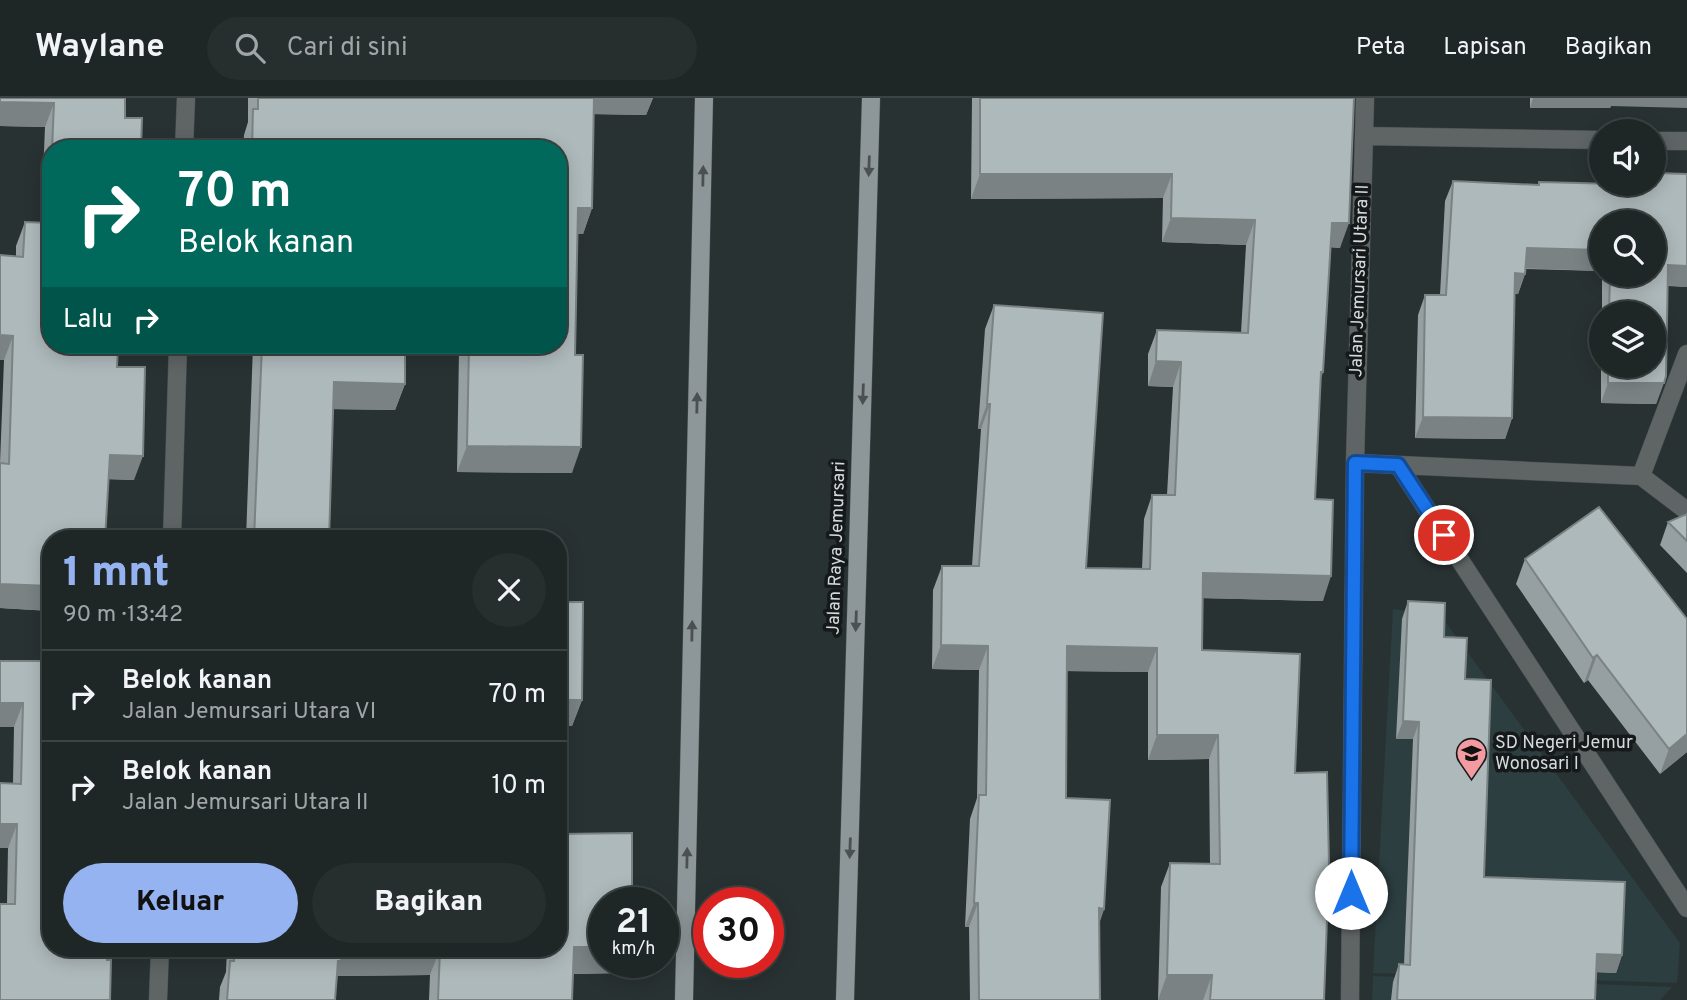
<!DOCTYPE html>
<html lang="id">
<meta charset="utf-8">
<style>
body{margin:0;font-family:Overpass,sans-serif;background:#272e2e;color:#f1f3f6;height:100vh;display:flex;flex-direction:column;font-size:26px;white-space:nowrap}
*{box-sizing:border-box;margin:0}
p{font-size:23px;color:#a1a5a7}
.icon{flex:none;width:38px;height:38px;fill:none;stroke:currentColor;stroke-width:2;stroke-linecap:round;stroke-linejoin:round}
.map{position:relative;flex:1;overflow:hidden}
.panel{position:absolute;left:42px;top:432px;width:525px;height:427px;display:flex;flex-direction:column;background:#1f2626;border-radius:28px;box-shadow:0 4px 18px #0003,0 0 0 2px #3c4343}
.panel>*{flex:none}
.hud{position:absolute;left:42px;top:42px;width:525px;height:214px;border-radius:28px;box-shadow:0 4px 18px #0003,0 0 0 2px #3c4343;background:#00695c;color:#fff;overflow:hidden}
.fabs{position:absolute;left:1589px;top:21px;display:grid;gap:14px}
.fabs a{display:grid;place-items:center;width:77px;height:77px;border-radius:50%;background:#1f2626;box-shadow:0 4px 18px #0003,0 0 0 2px #3c4343;font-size:35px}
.speed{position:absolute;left:588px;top:789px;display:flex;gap:14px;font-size:35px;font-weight:700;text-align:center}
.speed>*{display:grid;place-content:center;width:91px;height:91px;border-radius:50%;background:#1f2626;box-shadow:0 4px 18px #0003,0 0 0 2px #3c4343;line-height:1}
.speed small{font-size:18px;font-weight:400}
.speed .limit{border:10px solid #d22;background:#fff;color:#111}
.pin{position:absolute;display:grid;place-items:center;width:60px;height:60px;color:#fff;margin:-30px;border:4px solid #fff;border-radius:50%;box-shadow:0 2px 7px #0007}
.me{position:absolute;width:77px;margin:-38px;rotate:0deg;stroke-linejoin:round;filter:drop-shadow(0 0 5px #0008)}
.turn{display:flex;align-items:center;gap:24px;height:147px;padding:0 21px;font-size:32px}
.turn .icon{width:91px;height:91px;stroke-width:2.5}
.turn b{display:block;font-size:49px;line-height:60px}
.then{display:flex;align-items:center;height:66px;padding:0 21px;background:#0003;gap:14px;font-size:26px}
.round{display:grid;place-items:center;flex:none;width:74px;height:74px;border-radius:37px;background:#272e2e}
.headline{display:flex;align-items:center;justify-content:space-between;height:119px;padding:0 21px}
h1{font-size:42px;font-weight:800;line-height:52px;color:#95b2f1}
.primary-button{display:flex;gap:14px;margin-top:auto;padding:14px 21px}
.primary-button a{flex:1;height:80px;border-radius:42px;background:#95b2f1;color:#111;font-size:28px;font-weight:800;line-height:80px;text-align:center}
.primary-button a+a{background:#272e2e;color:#f1f3f6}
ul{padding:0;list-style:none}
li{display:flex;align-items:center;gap:21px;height:91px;padding:0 21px;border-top:2px solid #3c4343}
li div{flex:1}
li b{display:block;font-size:26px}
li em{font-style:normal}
header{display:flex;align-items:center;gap:42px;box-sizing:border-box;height:98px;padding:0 35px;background:#1f2626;border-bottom:2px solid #3c4343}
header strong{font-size:33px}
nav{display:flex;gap:38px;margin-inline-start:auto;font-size:24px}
.search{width:490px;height:63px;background:#272e2e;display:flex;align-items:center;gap:18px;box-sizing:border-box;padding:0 24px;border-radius:38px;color:#a1a5a7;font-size:26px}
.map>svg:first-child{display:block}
.built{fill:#2c3e40}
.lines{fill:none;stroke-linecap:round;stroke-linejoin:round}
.street-casing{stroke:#454d4e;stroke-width:19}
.primary-casing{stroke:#454d4e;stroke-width:19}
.street{stroke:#5f6464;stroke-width:18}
.primary{stroke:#8d9698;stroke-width:18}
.wall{fill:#969fa1}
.shaded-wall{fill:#7a8283}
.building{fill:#aeb9bb;stroke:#7a8283;stroke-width:2}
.oneway{fill:#4b5152}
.route-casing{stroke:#114b97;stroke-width:18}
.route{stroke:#1a73e8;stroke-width:12}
.labels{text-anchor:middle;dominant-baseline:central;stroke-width:7;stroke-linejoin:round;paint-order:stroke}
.street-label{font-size:18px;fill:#d5dbdc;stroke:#151919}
.poi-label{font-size:18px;fill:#d5dbdc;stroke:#151919;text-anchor:start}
</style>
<header>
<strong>Waylane</strong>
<div class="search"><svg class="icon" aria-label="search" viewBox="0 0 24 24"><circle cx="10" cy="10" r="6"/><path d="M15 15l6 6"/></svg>Cari di sini</div>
<nav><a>Peta</a><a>Lapisan</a><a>Bagikan</a></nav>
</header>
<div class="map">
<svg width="1687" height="902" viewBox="0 0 1687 902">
<rect width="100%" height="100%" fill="#293233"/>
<path class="built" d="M1393 511 1441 518 1680 845 1677 885 1373 875Z
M1373 878 1672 889 1660 902H1372Z"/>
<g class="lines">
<defs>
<path id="street" d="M1364 38 1601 42
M1654 43H1687
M184 51 186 0
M1355 365 1641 378
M1398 367 1687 810
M1641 378 1687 256
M1641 378 1687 413
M172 441 178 247
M158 902 160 850
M1350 902 1355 365 1365 0"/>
<path id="primary" d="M684 902 704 0
M845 902 871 0"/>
</defs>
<use href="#street" class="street-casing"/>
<use href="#primary" class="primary-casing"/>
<use href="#street" class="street"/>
<use href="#primary" class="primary"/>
</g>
<path class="wall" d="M0 0H125V20L141 51H51V247L117 269 134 382 108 381 51 441V513L0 510V365L4 262H0V157L16 159V148L25 124 41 125 45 29 0 28Z
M248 0H653L646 17 594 16 592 110 583 136H577L572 375 457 374 459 253H405V286L395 312 333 311 329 441H246L253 247H558V51H243L244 37 248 24Z
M972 0H1354L1340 150 1331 149 1323 274 1320 283 1315 401 1323 503 1203 500 1202 552 1295 675 1324 902H1158L1161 789 1170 765 1210 766 1209 661 1148 662V574L1067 573 1066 700 1104 811 1100 823V902H970L969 829H965L970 721 977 700 979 572 932 571 933 492 942 468H972L981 331H978L985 231 994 207 1086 470 1142 471 1144 421 1152 397H1167L1173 289 1148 288V256L1157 232 1241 235 1246 147 1162 144 1163 100 971 101Z
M1530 0H1687L1611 8 1610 10H1530Z
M1657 75 1687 189 1668 188 1666 278 1656 306 1601 305V261V268H1654V215H1602V177H1654L1601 124V173L1526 171 1525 176 1518 196H1514L1512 320 1505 341 1415 340 1418 217 1425 197H1440L1445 103 1453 83 1539 87V84L1653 87Z
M1687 416V475L1660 447 1668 424Z
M1525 461 1687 521V654L1660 676 1588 582 1584 585 1516 486Z
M1408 503 1444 539 1465 581 1484 779 1622 857 1616 875 1596 874 1595 902H1391L1393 884 1399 866H1404L1413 641H1396L1402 521Z
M558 504 582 602 572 628H563L562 736 604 864H627L623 875 573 876 572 902H429L430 877 337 878 335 902H219L220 889 226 874 227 850H558Z
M0 563H51L110 902 7 806 8 750 13 686 14 629H0Z"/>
<path class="shaded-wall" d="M591 0H653L646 17 585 16Z
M1533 0H1687V10L1611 8 1610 10H1530Z
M0 4 54 5 45 29 0 28Z
M980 76H1172L1163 100 971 101Z
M578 110H592L583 136H568Z
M1171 120 1255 122 1246 147 1162 144Z
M1332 125H1349L1340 150 1323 149Z
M1527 150 1601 152V173L1519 170Z
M1668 167 1687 168V189L1661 187Z
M1515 175 1525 176 1518 196 1507 195Z
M0 237 13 238 4 262H0Z
M398 247H462L459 253 396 252Z
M1156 263 1181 264 1173 289 1148 288Z
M334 284 405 286 395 312 324 311Z
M1608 285H1664L1656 306 1601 305Z
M987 306H990L981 331H978Z
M1423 319 1512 320 1505 341 1415 340Z
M467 348 581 349 572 375 457 374Z
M110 357 143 358 134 382 101 381Z
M1203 475 1331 478 1323 503 1194 500Z
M0 486 51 488V513L0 510Z
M941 547 988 548 979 572 932 571Z
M1067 548 1157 550 1148 574 1058 573Z
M1597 557 1588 582 1584 585 1593 560Z
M563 602H582L572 628H558Z
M0 605H23L14 629H0Z
M1403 623 1419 624 1413 641H1396Z
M1687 636V654L1660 676 1669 651Z
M1157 637H1218L1209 661 1148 662Z
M0 726H17L8 750H0Z
M974 805H978L969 829H965Z
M1099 810 1104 811 1095 835Z
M574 849H604V864H627L623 875 564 876Z
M440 851 430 877 336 878 328 889 342 852Z
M1597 856 1622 857 1616 875 1591 874Z
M1167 877H1212L1203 902H1158Z"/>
<path class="building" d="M0 0H125V20H142L141 51H52L54 5 0 4Z
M258 0H594L592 110H578L575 257H583L581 349 467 348 469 247H558V51H252L253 11H258Z
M980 0H1354L1349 125H1332L1323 274H1321L1315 401 1333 402 1331 478 1203 475 1202 552 1300 556 1295 675 1327 674 1329 767 1324 902H1210L1212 877H1167L1170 765 1220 766 1218 637H1157V550L1067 548 1066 700 1110 702 1104 811 1099 810 1100 902H979L978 805H974L979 697H986L988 548 941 547 942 468H979L990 306H987L994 207 1103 215 1086 470 1150 471 1152 397H1175L1181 264 1156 263 1157 232 1248 235 1255 122 1171 120 1172 76H980Z
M1657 75 1687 76V168L1668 167 1666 278 1664 285H1608V268H1654V215H1609L1610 177H1654V124H1601V152L1527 150 1525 176 1515 175 1512 320 1423 319 1425 197H1446L1453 83 1539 87V84L1656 87Z
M51 78V247H118L117 269H145L143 358 110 357 105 441H51V488L0 486V365L9 366 13 238 0 237V157L23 159 25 124 49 125Z
M262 247H405V286L334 284 329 441H254Z
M1599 409 1687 521V636L1669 651 1597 557 1593 560 1525 461Z
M1687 416V443L1668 424Z
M1408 503 1445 505 1444 539 1467 540 1465 581 1491 582 1484 779 1625 784 1622 857 1597 856 1595 902H1397L1399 866 1410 867 1419 624 1403 623Z
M558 504H583L582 602H563L562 736 632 735V805H604V849H574L572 902H438L440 851 342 852 341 863H338L335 902H227L230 863H234L235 850H558Z
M0 563H51V850H107V862H111L110 902H0V806H15L17 726H0V685L21 686 23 605H0Z"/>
<defs><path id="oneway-solid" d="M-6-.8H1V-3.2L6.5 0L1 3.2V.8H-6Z" transform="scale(1.75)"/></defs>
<g class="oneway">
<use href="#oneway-solid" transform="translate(869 68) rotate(92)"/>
<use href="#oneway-solid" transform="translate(703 78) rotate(-89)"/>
<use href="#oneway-solid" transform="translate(863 296) rotate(92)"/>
<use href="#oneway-solid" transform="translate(697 305) rotate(-89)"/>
<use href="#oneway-solid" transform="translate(856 523) rotate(92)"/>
<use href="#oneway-solid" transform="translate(692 533) rotate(-89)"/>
<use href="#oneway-solid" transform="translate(850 750) rotate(92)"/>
<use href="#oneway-solid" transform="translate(687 760) rotate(-89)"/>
</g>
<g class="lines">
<defs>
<path id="route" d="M1351 795 1355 365 1398 367 1444 437"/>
</defs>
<use href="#route" class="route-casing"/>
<use href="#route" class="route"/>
</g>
<defs>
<symbol id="school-pin" viewBox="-11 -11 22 30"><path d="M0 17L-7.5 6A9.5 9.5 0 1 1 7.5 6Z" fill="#f49aa1" stroke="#151919"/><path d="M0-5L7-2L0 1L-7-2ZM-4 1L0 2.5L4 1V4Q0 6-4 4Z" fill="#111"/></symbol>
</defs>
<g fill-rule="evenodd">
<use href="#school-pin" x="1454" y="638" width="35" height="47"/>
</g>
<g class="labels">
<g class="street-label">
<text transform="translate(1360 183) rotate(-88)">Jalan Jemursari Utara II</text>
<text transform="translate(837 450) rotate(-88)">Jalan Raya Jemursari</text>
</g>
<g class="poi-label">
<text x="1495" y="645">SD Negeri Jemur<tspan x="1495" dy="21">Wonosari I</tspan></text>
</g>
</g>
</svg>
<div class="fabs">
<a><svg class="icon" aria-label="sound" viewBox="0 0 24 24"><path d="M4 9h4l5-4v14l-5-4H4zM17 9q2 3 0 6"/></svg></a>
<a><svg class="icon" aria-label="search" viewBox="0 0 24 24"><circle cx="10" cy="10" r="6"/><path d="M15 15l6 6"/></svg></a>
<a><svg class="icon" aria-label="layers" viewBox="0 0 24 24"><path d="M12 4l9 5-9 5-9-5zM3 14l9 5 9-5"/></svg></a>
</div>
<div class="speed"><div>21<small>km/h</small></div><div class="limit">30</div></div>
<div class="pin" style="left:1444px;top:437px;background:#d93025"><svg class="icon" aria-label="arrive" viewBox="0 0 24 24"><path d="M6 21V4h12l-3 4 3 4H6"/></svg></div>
<svg class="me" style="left:1351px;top:795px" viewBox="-20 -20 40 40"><circle r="19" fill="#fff"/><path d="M0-13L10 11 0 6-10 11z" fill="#1a73e8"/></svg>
<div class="hud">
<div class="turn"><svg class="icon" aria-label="right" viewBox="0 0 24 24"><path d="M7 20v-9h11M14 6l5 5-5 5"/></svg><div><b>70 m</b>Belok kanan</div></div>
<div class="then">Lalu<svg class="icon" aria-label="right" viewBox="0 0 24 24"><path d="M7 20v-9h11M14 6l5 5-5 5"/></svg></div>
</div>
<section class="panel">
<div class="headline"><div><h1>1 mnt</h1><p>90 m · 13:42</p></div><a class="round"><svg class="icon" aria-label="close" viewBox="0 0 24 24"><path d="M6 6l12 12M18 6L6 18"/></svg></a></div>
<ul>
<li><svg class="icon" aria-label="right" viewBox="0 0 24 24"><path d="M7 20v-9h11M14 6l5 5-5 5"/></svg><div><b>Belok kanan</b><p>Jalan Jemursari Utara VI</p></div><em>70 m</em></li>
<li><svg class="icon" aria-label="right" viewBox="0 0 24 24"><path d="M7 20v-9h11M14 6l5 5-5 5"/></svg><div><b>Belok kanan</b><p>Jalan Jemursari Utara II</p></div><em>10 m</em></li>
</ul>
<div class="primary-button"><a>Keluar</a><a>Bagikan</a></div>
</section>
</div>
